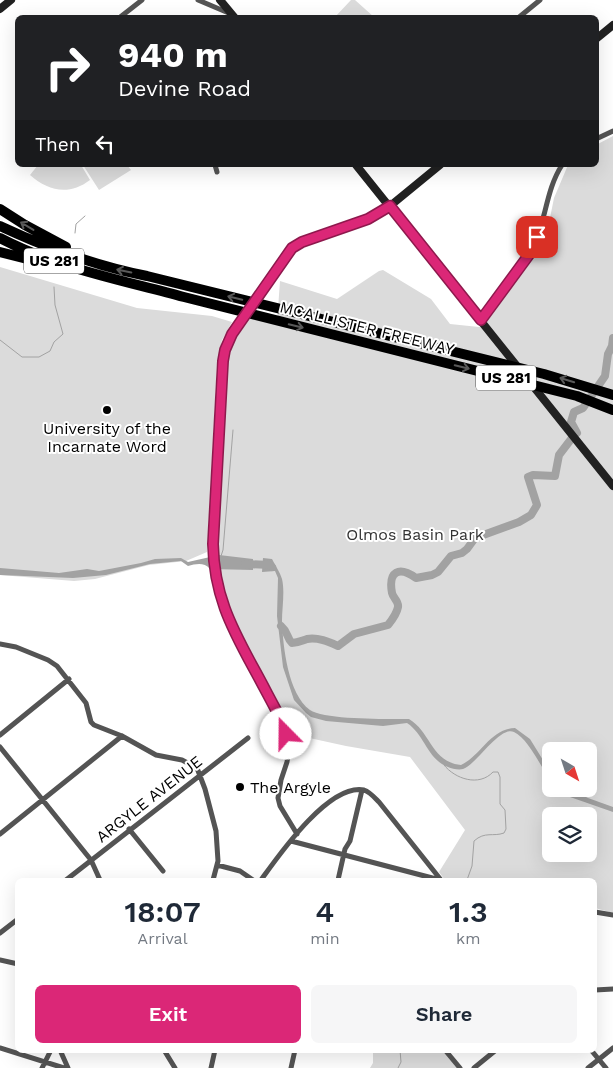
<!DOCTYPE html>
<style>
body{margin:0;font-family:"Work Sans",sans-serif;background:#f6f6f7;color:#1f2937;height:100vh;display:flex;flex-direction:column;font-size:19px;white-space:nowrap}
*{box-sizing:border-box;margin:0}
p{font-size:16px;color:#747a83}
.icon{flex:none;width:28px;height:28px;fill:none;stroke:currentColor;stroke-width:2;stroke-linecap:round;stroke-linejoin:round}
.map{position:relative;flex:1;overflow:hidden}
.side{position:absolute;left:15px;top:878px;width:582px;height:175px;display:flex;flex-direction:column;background:#fff;border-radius:8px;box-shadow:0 5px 20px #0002}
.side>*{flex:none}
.guide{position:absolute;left:15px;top:15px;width:584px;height:152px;border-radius:8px;box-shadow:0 5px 20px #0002;background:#202124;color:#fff;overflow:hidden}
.needle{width:32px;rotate:141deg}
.fabs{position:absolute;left:542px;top:742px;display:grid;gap:10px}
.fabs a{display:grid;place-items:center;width:55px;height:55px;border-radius:8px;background:#fff;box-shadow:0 5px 20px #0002;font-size:25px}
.pin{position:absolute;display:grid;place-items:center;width:42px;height:42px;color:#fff;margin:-21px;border-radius:10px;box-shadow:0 2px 8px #0006}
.me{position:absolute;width:55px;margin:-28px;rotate:338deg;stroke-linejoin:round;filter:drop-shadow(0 0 4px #0008)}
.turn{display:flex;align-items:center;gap:18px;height:105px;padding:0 20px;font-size:22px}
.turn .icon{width:65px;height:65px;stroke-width:2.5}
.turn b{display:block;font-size:35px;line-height:42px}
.then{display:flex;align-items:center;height:48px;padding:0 20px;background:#0003;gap:10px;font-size:19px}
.eta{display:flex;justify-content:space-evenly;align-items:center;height:85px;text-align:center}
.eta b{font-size:30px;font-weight:600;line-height:35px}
.action{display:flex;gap:10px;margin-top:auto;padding:10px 20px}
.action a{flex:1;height:58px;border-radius:8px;background:#db2777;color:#fff;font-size:20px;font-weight:600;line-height:58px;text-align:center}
.action a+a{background:#f6f6f7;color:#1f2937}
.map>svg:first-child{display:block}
.green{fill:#dbdbdb;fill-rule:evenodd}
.water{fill:#a2a2a2}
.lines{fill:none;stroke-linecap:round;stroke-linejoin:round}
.stream{stroke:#a2a2a2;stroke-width:1}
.river{stroke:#a2a2a2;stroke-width:8}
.street{stroke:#545454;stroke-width:5}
.secondary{stroke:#212121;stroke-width:8}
.highway{stroke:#000;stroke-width:10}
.oneway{stroke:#595959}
.route-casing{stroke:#8e194d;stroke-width:12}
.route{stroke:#db2777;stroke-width:9}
.poi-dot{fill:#000;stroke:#fff;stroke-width:2}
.labels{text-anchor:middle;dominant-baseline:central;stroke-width:4;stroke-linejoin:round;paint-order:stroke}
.shield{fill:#fff;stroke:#4c4c4c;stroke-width:1}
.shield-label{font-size:15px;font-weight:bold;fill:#000}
.street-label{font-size:16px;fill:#000;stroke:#fff}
.poi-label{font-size:16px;fill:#000;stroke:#fff}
.park-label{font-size:16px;fill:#323232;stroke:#fff}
</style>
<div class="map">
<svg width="613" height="1068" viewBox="0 0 613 1068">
<rect width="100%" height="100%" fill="#fff"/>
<path class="green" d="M351 0H355L374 17H335Z
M613 136V913L595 908V880H445L439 872 465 830 410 757 346 746 291 734 285 718 231 619 220 580 216 541 227 352 231 341 248 315 277 323 280 281 337 299 379 271 383 270 431 299 450 324 479 327 486 321 534 256 549 223 554 198 568 165H596V145ZM551 751H589V789H551ZM551 816H589V854H551Z
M38 165H81L90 180C69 196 48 191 30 175Z
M83 165H127L131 170 99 190Z
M0 267 137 308 212 316 232 322 222 340 217 363 207 552 186 561 149 565 95 579 74 581 0 575Z
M373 1050H443L458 1068H370L373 1063Z"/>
<path class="water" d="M219 555 253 559V570L210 569C204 562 196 564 188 566L181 561 150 564 106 575 73 578 0 575V568L59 573 87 569 99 571 141 563 155 559 181 558 188 562Z
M263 558 272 559C275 565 280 572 282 579 285 592 282 608 282 621 283 647 288 694 310 710 325 720 389 719 409 719 431 732 431 762 461 765 481 756 490 729 515 728L530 739 551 773V781C541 768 529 739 514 732 500 725 476 765 463 769 459 770 452 769 448 767 427 759 425 735 407 723L383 726 326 721 311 717 306 713 294 700 283 667 277 616 278 578 275 571 262 572Z
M558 789H570L588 798 613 807V812L570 797Z"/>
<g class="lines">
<path class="stream" d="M75 233 76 224 85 216
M0 340 22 357H39L50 351 54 342 63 334 55 305 54 287
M221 556 223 550 233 430
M444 765C455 779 479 787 493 772H498L500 777V804L505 810 506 829 504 833C493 837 485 831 474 841L472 866 467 880
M398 1068 401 1062 400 1050"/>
<path class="river" d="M577 433 571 422 574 412 583 408 605 376 608 354 612 346 613 338
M245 564 270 565 272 567
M281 626C289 633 286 637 292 643 298 643 301 641 307 639 318 637 329 642 338 646L354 634 388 625C392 620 397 613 398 607 399 601 393 598 392 593 388 571 399 566 416 578L432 575 438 572 451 556 462 553 467 549 475 538 519 522 531 515 537 505 528 477 533 475 555 476 559 455 572 438"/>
<path class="street" d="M198 0 231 14
M119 18 142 0
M518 18 540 0
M596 139 613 131
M215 165 217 172
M253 302 272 279 292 248 302 242 369 219 390 206
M246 313C235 329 226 342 223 361L213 545 218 584 229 621 285 728 288 755 287 762 281 780 278 798 280 806 297 834
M481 320C498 298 519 276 531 252 546 224 545 191 562 165
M0 644 16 647 48 660 57 666 86 703 91 722 94 725 122 736 156 755 182 760 197 768 205 789 216 831 218 861 213 880
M0 735 69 679
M0 747 91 860 100 880
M129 829 163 871
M0 834 122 736
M291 841 440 880
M217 865 240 871 253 880
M66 880 248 738
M261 880C279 855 329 783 364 790 370 792 375 798 379 802L441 880
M338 880 345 849 350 841 362 790
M595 912 613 915
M0 933 18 919
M0 960 18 964
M595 990 613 989
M0 1048 64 1068
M60 1050 68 1068
M164 1050 175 1068
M445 1050 460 1068
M591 1050 606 1068
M42 1068 51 1050
M211 1068 215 1050
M291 1068 295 1050
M474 1068 496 1050
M588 1068 613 1048"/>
<path class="secondary" d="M220 0 235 18
M0 9 11 0
M596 39 613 25
M356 165 613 486
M390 206 440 165"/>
<path class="highway" d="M0 209 25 225 66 247
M0 226C47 248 96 266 147 276L544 374 613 395
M0 238C57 268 122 280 184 297 307 329 430 358 553 390L577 396 613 410
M0 252 47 264"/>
</g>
<defs><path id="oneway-shaft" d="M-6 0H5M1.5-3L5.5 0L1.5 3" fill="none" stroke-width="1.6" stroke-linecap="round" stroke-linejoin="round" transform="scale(1.25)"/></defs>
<g class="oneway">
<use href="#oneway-shaft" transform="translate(27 226) rotate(-149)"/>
<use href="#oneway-shaft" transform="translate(124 271) rotate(-168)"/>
<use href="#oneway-shaft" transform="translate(235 298) rotate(-166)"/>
<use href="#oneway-shaft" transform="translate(296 326) rotate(14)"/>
<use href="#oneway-shaft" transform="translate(462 367) rotate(14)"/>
<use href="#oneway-shaft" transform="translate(567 380) rotate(-163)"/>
</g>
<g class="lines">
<defs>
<path id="route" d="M286 734 282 721C272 703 263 685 253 667 230 625 214 593 213 544L223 361 225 350 232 334 292 248 302 242 368 219 390 206 481 320 531 252 537 237"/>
</defs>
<use href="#route" class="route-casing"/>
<use href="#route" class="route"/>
</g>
<g class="poi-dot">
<circle cx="107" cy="410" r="5"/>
<circle cx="240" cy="787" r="5"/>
</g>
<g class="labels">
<g class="shield">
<rect x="24" y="248.5" width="60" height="25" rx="4"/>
<rect x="476" y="365.5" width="60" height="25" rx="4"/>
</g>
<g class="shield-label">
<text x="54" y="261">US 281</text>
<text x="506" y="378">US 281</text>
</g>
<g class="street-label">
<text transform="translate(367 328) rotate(14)">MCALLISTER FREEWAY</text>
<text transform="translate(149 799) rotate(-38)">ARGYLE AVENUE</text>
</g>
<g class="poi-label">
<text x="107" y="428">University of the<tspan x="107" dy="18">Incarnate Word</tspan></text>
<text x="250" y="787" text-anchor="start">The Argyle</text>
</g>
<g class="park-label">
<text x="415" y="534">Olmos Basin Park</text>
</g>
</g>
</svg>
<div class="fabs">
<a><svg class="needle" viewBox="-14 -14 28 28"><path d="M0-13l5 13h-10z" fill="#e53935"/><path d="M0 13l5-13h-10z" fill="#747a83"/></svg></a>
<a><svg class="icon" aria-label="layers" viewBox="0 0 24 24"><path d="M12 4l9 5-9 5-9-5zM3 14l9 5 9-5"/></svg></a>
</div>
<div class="pin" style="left:537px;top:237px;background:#d93025"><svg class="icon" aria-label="arrive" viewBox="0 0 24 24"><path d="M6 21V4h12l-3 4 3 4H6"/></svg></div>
<svg class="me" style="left:286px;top:734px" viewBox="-20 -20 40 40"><circle r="19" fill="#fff"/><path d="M0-13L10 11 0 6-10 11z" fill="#db2777"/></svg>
<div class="guide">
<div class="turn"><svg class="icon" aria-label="right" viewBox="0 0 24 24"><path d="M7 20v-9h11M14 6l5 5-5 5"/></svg><div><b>940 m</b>Devine Road</div></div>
<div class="then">Then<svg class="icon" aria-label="left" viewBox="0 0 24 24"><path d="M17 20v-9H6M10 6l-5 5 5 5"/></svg></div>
</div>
<section class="side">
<div class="eta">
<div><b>18:07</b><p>Arrival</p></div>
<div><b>4</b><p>min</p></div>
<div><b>1.3</b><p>km</p></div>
</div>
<div class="action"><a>Exit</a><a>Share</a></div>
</section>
</div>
